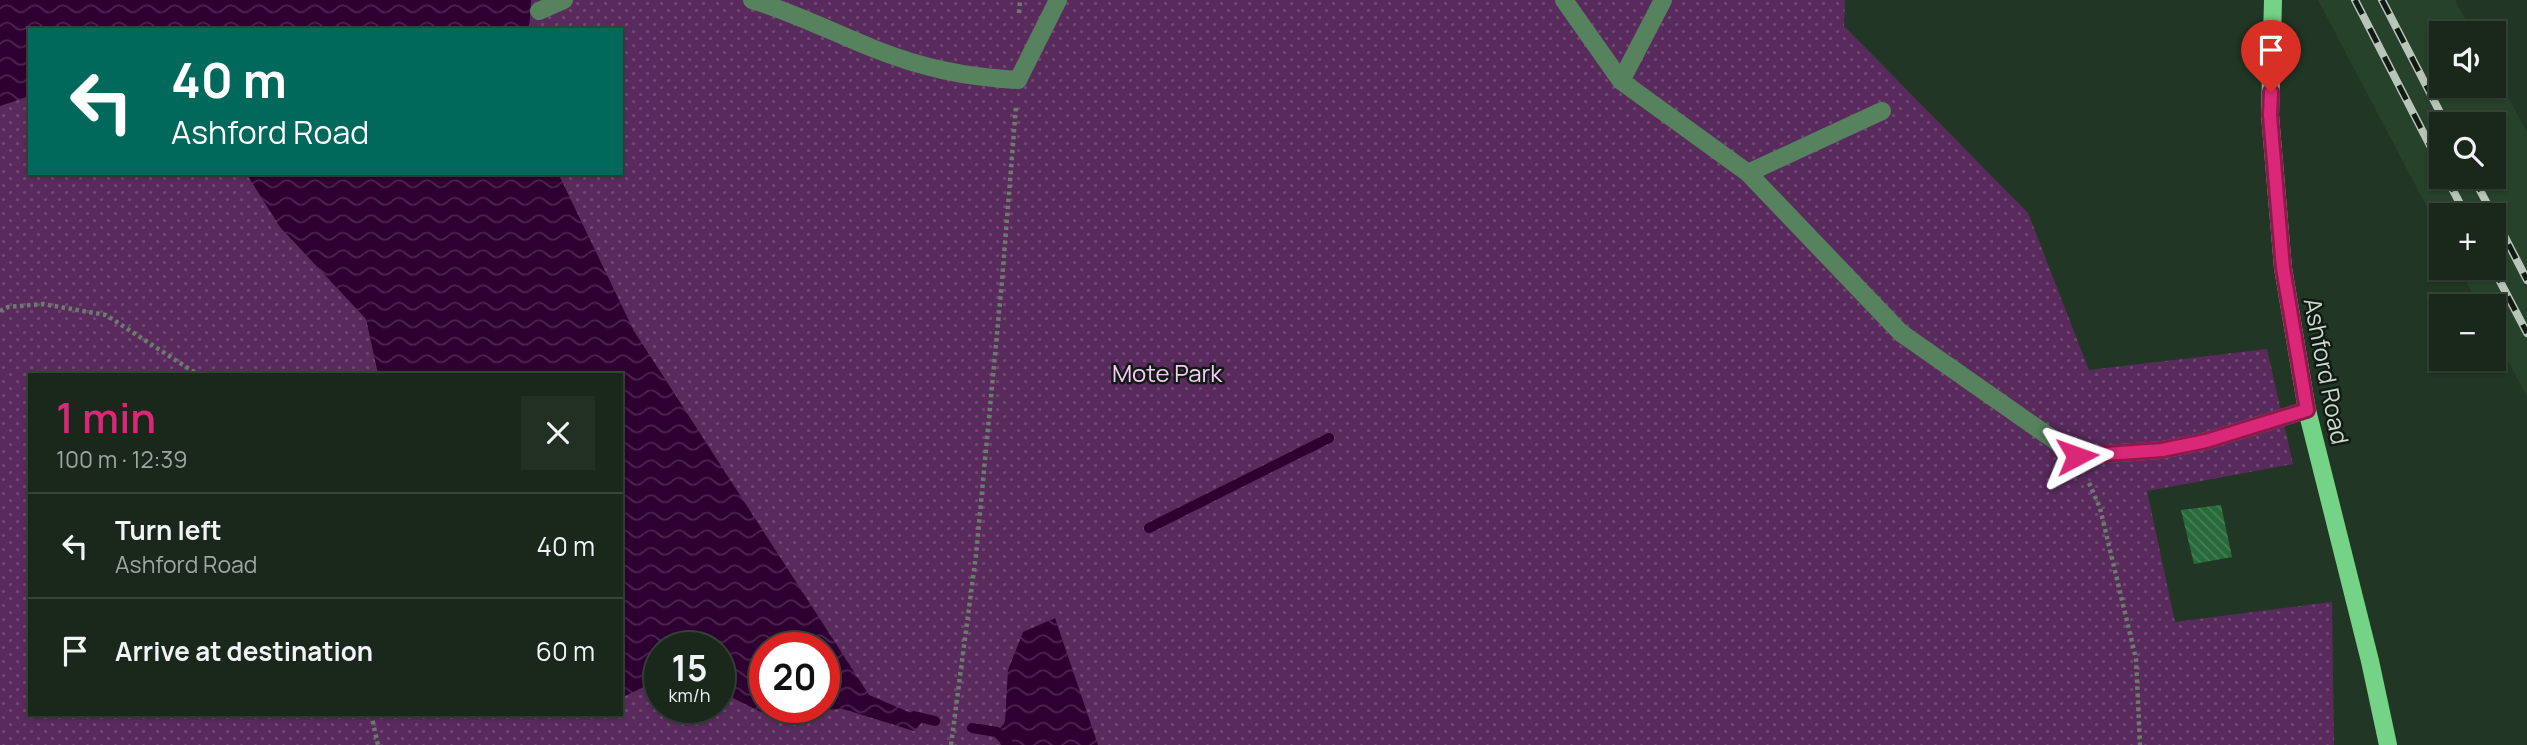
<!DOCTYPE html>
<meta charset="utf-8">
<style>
body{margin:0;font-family:Manrope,sans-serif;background:#223024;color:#f1f3f6;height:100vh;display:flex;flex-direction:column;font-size:26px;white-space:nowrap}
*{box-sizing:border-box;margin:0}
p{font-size:23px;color:#9fa6a3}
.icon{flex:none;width:38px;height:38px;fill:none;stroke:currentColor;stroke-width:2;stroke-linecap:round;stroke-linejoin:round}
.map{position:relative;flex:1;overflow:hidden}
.side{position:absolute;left:28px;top:373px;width:595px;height:343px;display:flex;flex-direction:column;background:#19281b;border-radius:0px;box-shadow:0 2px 5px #0004,0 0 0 2px #37443a}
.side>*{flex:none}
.top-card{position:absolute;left:28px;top:28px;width:595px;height:147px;border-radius:0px;box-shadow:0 2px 5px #0004,0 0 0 2px #37443a;background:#00695c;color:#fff;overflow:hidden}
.fabs{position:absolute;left:2429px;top:21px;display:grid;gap:14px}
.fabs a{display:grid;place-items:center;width:77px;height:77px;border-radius:0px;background:#19281b;box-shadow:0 2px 5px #0004,0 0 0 2px #37443a;font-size:35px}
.speed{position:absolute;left:644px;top:632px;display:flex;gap:14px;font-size:35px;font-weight:700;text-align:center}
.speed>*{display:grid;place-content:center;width:91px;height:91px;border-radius:50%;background:#19281b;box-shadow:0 2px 5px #0004,0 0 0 2px #37443a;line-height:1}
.speed small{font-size:18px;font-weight:400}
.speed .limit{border:10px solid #d22;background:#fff;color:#111}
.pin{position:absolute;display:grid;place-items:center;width:60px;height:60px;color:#fff;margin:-72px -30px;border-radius:50% 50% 50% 0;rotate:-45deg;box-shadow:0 0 7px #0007}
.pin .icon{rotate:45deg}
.me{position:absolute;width:77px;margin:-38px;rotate:86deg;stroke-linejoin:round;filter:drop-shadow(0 0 5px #0008)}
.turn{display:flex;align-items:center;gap:24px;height:147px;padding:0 28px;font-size:32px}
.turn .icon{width:91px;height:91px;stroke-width:2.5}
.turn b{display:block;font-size:49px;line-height:60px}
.round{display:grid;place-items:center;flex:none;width:74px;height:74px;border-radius:0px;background:#223024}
.head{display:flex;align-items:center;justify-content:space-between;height:119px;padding:0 28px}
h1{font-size:42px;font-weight:600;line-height:52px;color:#db2777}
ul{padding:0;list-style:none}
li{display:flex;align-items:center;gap:21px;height:105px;padding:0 28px;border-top:2px solid #37443a}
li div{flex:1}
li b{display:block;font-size:26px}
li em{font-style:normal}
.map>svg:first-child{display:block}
.built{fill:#26422b;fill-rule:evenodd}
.park{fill:url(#park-dots);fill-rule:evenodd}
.water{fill:url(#water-waves);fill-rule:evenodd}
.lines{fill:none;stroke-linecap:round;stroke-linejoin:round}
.stream{stroke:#2e0032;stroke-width:10}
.building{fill:url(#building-back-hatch)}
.path{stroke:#6b7c6d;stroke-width:4.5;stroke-dasharray:3.5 3.5;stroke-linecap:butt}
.minor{stroke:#56825d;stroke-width:18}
.major{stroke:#75d387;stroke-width:18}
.rail-casing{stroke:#b8c6b9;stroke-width:8}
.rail{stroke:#121b13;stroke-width:5;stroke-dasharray:16;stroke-linecap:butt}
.route-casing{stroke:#8e194d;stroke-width:18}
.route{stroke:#db2777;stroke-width:12}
.labels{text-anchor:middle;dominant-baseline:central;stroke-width:5;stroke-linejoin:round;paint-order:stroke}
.street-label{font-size:24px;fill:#ccd9cd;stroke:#121b13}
.park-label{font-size:24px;fill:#f6c9f8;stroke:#121b13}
</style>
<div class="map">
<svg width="2527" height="745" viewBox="0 0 2527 745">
<defs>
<pattern id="park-dots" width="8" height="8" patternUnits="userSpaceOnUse" patternTransform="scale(1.75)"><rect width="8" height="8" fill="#592b5d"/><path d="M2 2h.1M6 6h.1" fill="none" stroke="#704973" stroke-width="1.8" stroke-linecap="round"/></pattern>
<pattern id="water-waves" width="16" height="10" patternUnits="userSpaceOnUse" patternTransform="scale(1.75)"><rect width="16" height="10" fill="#2e0032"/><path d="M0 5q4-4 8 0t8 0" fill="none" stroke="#4b254e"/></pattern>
<pattern id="building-back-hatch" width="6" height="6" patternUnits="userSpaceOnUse" patternTransform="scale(1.75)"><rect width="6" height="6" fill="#296b38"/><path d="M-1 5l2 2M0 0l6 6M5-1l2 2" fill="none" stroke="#478054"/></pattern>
</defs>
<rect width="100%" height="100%" fill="#213624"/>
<path class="built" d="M2318 0H2455L2473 33H2441V86H2494V71L2527 132V397L2494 334V306H2479L2459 268H2494V215H2441V234ZM2441 124H2494V177H2441Z"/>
<path class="park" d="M0 0H1845L1844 26 2028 213 2089 370 2267 349 2293 464 2147 491 2175 622 2332 602 2334 745H0ZM30 30H621V173H30ZM30 374H621V714H30ZM660 648H719V707H660ZM765 648H824V707H765Z"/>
<path class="water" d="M0 0H531L529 30H30V96L0 106Z
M246 173H558L634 331 869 695 925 719 914 731 843 709 761 712 719 691V648H660V679L621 698V374H378L366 319 280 227ZM765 648H824V707H765Z
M1055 618 1098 745H1001L997 732 1005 722 1008 670 1023 632Z"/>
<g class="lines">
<path class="stream" d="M1149 528 1329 438
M914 716 935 721
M972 728 997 732 1009 745"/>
</g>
<path class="building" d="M2221 505 2232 557 2194 564 2181 510Z"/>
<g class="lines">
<path class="path" d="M1019 13 1020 0
M0 311 8 307 43 304 106 315 197 374
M2089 483 2100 508 2136 659 2140 745
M371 714 378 745
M951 745 976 555 1002 281 1016 106"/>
<path class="minor" d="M752 0C793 12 832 32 872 48 922 68 965 77 1018 80L1058 0
M1564 0 1621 81 1748 173 1901 333 2077 456 2162 450 2206 441 2307 410
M539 11 564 0
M1621 81 1663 0
M1748 173 1882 111"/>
<path class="major" d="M2273 0 2270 115 2283 268 2307 410 2370 661 2388 745"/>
<defs>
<path id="rail" d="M2355 0 2441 167
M2382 0 2446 124
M2446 177 2466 215
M2473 177 2493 215
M2494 216 2527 280
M2493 268 2527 333"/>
</defs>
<use href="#rail" class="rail-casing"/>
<use href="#rail" class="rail"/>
</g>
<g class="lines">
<defs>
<path id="route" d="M2077 456 2162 450 2206 441 2307 410 2283 268 2270 115 2271 92"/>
</defs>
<use href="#route" class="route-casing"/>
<use href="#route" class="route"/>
</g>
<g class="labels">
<g class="street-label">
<text transform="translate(2327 371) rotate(79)">Ashford Road</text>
</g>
<g class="park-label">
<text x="1167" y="372">Mote Park</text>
</g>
</g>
</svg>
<div class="fabs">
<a><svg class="icon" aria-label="sound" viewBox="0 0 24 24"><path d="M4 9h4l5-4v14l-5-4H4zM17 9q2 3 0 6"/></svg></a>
<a><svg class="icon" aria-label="search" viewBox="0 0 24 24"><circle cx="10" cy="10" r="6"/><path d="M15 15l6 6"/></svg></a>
<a>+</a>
<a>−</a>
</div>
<div class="speed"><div>15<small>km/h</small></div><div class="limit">20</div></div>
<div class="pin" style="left:2271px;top:92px;background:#d93025"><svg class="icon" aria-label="arrive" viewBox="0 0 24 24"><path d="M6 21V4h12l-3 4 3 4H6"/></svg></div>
<svg class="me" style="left:2077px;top:456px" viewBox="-20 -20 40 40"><path d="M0-17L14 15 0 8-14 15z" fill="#db2777" stroke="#fff" stroke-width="4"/></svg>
<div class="top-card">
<div class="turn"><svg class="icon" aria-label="left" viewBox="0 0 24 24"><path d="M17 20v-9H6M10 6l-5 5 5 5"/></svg><div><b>40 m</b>Ashford Road</div></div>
</div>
<section class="side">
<div class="head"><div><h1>1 min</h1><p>100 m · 12:39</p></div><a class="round"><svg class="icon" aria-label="close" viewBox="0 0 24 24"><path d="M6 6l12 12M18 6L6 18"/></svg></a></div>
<ul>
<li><svg class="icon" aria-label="left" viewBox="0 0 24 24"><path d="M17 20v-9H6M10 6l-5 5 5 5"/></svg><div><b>Turn left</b><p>Ashford Road</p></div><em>40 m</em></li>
<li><svg class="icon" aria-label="arrive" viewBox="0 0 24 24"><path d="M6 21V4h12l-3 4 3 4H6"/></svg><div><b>Arrive at destination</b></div><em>60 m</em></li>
</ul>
</section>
</div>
